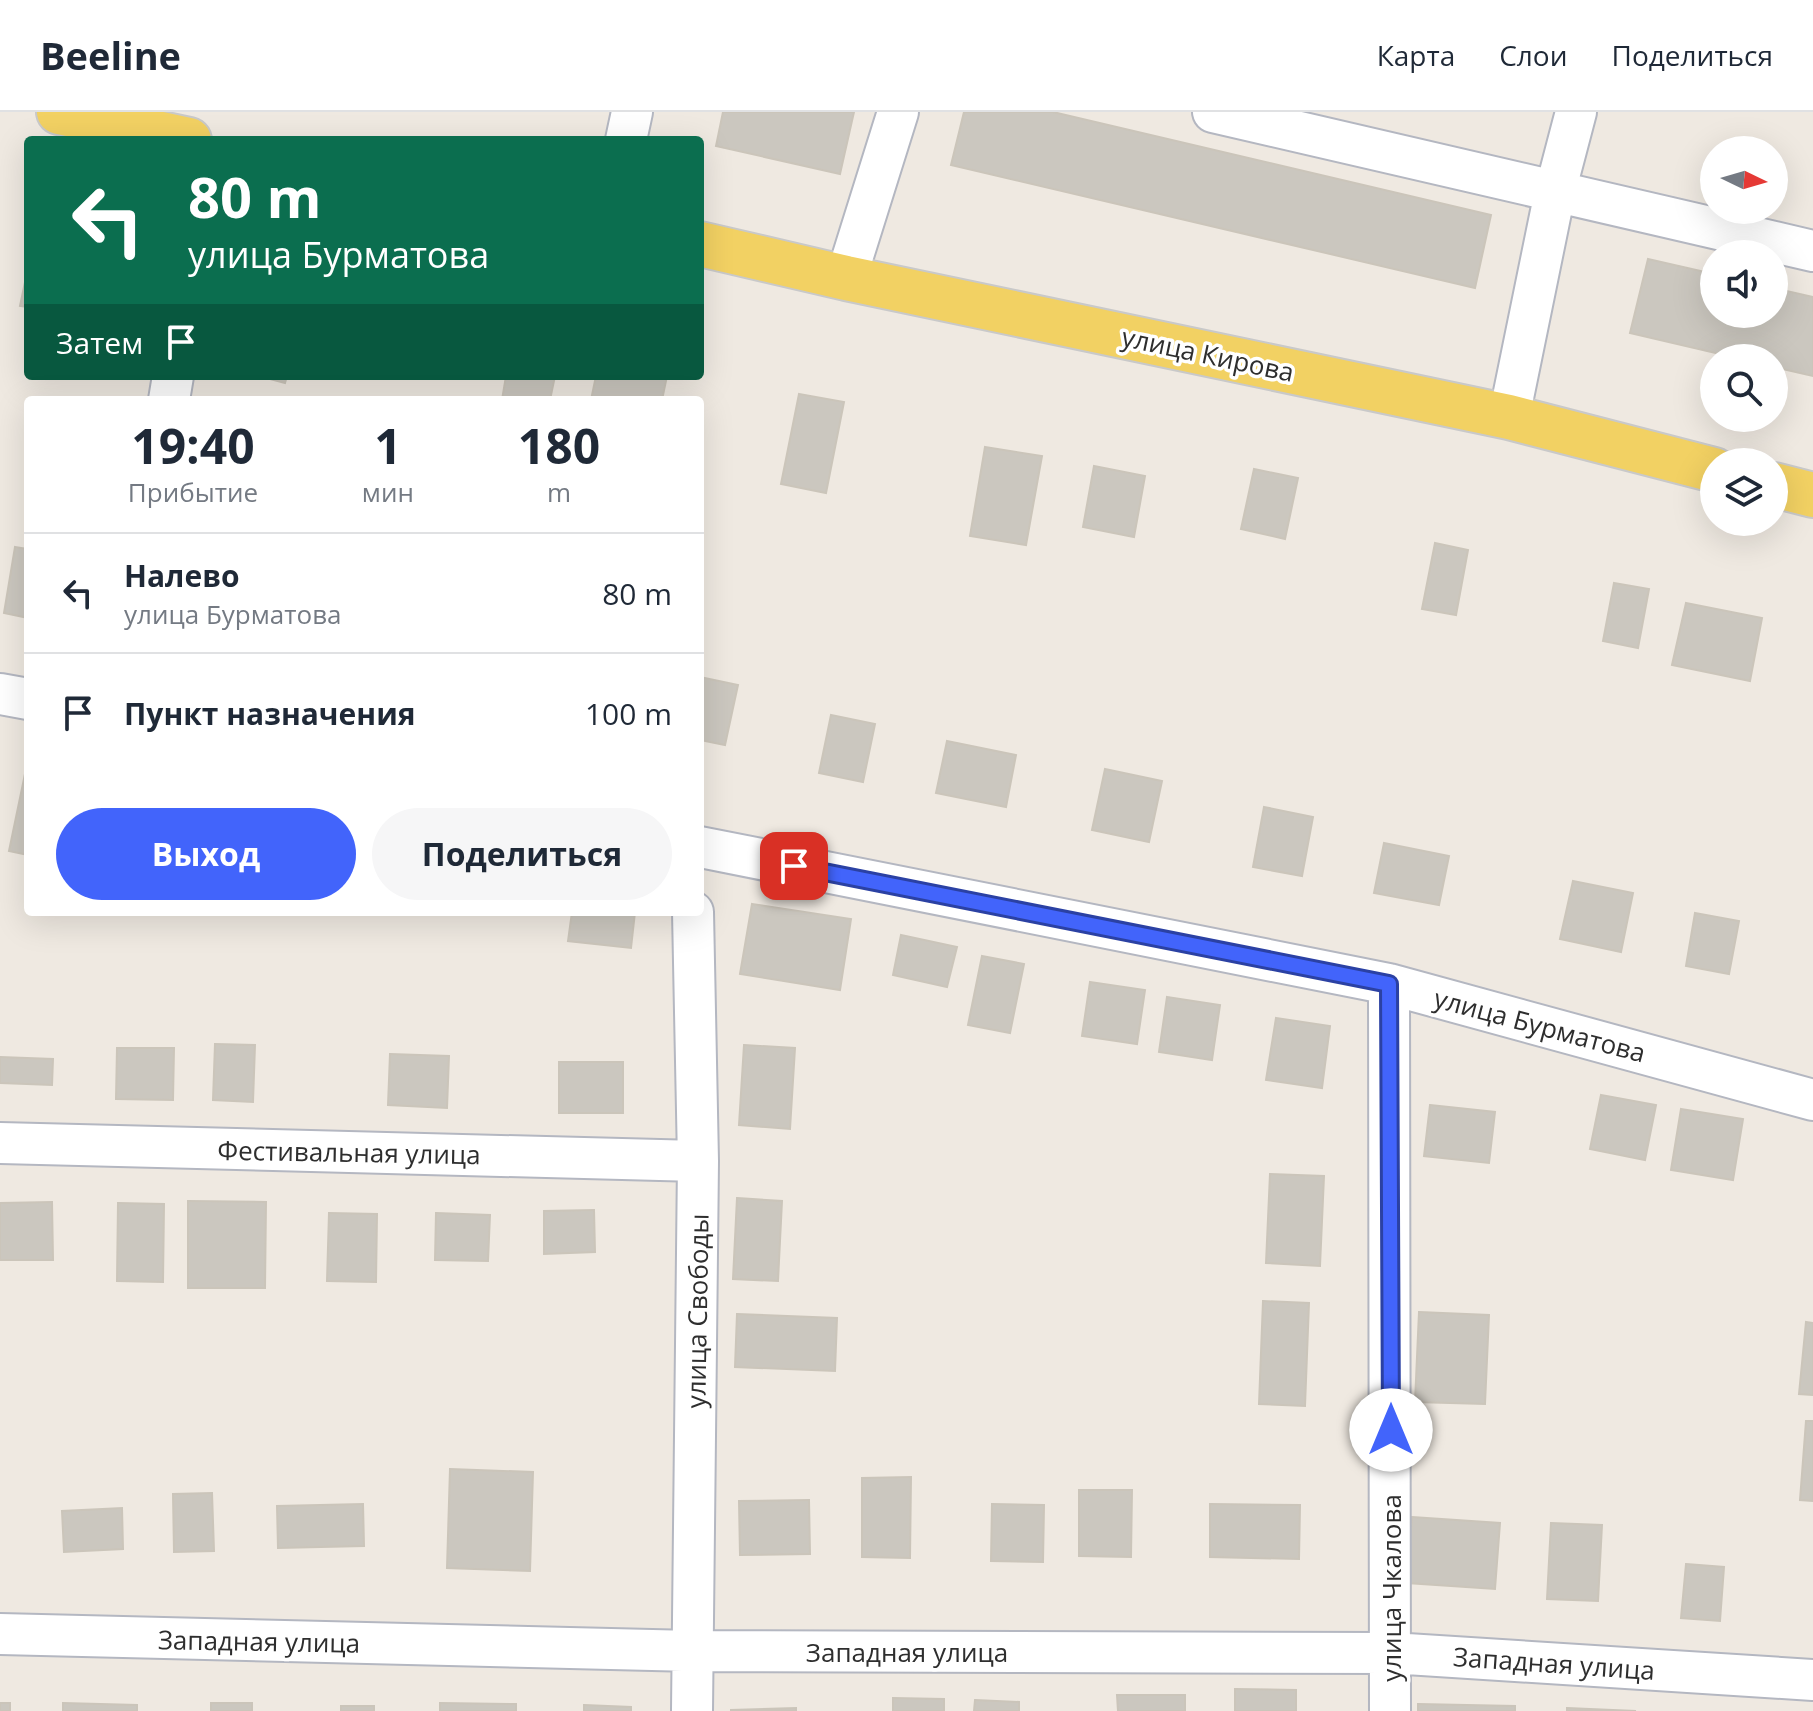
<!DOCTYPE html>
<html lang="ru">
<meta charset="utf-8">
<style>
body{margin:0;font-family:"Open Sans",sans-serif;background:#f6f6f7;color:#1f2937;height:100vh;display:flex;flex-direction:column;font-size:30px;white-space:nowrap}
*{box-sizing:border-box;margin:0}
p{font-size:26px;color:#747a83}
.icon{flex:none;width:44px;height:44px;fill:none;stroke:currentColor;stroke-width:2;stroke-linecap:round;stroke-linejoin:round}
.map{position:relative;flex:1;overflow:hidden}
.details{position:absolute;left:24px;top:284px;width:680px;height:520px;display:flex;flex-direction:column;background:#fff;border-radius:8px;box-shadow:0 8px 32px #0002}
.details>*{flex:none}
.top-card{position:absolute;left:24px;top:24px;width:680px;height:244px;border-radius:8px;box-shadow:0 8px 32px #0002;background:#0b6e4f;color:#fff;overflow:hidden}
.needle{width:52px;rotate:95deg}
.buttons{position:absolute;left:1700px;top:24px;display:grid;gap:16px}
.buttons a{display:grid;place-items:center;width:88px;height:88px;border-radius:50%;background:#fff;box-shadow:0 8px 32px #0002;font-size:40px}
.pin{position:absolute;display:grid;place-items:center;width:68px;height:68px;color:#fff;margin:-34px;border-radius:16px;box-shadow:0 4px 12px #0006}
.me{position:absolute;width:88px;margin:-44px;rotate:0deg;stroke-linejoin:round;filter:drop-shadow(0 0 6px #0008)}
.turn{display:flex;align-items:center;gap:28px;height:168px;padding:0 32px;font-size:36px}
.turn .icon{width:104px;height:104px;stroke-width:2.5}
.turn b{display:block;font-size:56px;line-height:68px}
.then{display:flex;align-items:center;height:76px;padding:0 32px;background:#0003;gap:16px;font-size:30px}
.eta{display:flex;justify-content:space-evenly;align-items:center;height:136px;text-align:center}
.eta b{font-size:48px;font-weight:700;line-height:56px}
.primary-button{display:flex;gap:16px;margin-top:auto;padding:16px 32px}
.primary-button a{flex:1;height:92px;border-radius:48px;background:#4264fb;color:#fff;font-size:32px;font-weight:700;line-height:92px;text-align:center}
.primary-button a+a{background:#f6f6f7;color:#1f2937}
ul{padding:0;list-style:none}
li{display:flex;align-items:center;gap:24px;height:120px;padding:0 32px;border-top:2px solid #e0e1e3}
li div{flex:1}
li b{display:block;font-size:30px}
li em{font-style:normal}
header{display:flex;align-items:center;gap:48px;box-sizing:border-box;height:112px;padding:0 40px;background:#fff;border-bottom:2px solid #e0e1e3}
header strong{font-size:38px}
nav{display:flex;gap:44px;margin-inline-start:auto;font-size:28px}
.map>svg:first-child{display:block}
.building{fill:#cbc7bf;stroke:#cbc5ba;stroke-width:2}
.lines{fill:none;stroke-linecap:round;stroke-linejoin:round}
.minor-casing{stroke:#b4b7c1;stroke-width:44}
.major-casing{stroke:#c9c9c9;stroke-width:48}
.minor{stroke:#fff;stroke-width:40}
.major{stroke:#f2d163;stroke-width:44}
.route-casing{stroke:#2b41a3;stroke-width:20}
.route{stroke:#4264fb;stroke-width:14}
.labels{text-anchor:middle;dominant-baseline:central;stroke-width:7;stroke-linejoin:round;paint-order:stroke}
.street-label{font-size:26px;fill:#2e2e2e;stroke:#fff}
</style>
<header>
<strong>Beeline</strong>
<nav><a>Карта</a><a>Слои</a><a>Поделиться</a></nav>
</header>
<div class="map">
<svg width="1813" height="1599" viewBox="0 0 1813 1599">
<rect width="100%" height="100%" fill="#efe9e1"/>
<path class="building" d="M723 0H854L840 62 716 34Z
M964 0H1053L1491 103 1475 176 951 53Z
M1648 147 1714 162V202H1774V176L1813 185V264L1774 255V246H1737L1630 221Z
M28 156V195L20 194Z
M259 264H287L285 271Z
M506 264H555L550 288H502Z
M596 264H667L662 288H591Z
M799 282 844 290 826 381 781 372Z
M985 335 1042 344 1026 433 970 424Z
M1094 354 1145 364 1134 425 1083 415Z
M1254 357 1298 366 1285 427 1241 417Z
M1435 431 1468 438 1456 503 1422 497Z
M15 435 28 437V506L4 501Z
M1614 471 1649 477 1638 536 1603 529Z
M1686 491 1762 506 1750 569 1672 553Z
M700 565 738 573 725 633 700 628Z
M831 603 875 612 863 670 819 661Z
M947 629 1016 643 1006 695 936 681Z
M26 657H28V743L9 739Z
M1105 657 1162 669 1149 730 1092 718Z
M1264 695 1313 705 1302 764 1253 755Z
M1384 731 1449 744 1439 793 1374 781Z
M1573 769 1633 781 1621 840 1560 827Z
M752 792 851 807 840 878 740 862Z
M572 800H635L631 836 568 829Z
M1695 801 1739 809 1729 862 1686 854Z
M901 823 957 835 947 875 893 863Z
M982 844 1024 852 1010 921 968 913Z
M1090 870 1145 878 1137 932 1082 924Z
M1167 885 1220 893 1212 948 1159 940Z
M1276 906 1330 914 1322 976 1266 968Z
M215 932 255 933 253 990 213 988Z
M744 933 795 936 790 1017 739 1013Z
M117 936H174L173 988 116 987Z
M390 942 449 944 447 996 388 993Z
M0 945 53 947 52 973 0 971Z
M559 950H623V1001H559Z
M1601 983 1656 993 1645 1048 1590 1037Z
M1430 993 1495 1000 1489 1051 1424 1044Z
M1681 997 1743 1007 1733 1068 1671 1058Z
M1270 1062 1324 1064 1320 1154 1266 1151Z
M737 1086 782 1089 778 1169 733 1167Z
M188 1089 266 1090 265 1176H188Z
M52 1090 53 1148H0V1091Z
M118 1091 164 1092 163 1170 117 1169Z
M594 1098 595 1140 544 1142V1099Z
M329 1101 377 1102 376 1170 327 1169Z
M436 1101 490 1103 488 1149 435 1148Z
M1263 1189 1309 1191 1305 1294 1259 1292Z
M1419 1200 1489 1203 1485 1292 1415 1290Z
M737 1202 837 1206 835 1259 735 1255Z
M1806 1210 1813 1211V1283L1799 1282Z
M1806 1309H1813V1389L1800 1388Z
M450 1357 533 1360 530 1459 447 1456Z
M911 1365 910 1446 862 1445V1366Z
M1079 1378H1132L1131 1445 1079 1444Z
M212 1381 214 1439 174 1440 173 1382Z
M809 1388 810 1442 740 1443 739 1389Z
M363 1392 364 1434 278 1436 277 1394Z
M992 1392 1044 1393 1043 1450 991 1449Z
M1210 1392 1300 1393 1299 1447 1210 1445Z
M122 1396 123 1437 64 1440 62 1399Z
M1412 1405 1500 1411 1495 1477 1407 1471Z
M1551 1411 1602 1413 1598 1489 1547 1487Z
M1686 1452 1724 1455 1720 1509 1681 1506Z
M1235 1577 1296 1578V1599H1235Z
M1117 1583H1185V1599H1118Z
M893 1586 944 1587V1599H893Z
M975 1588 1019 1590V1599H974Z
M0 1591H10V1599H0Z
M63 1591 137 1593V1599H63Z
M211 1591H252V1599H211Z
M440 1591 516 1592V1599H440Z
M1418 1592 1515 1594V1599H1418Z
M584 1593 631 1595V1599H584Z
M341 1594H374V1599H341Z
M796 1596V1599L730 1598Z
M1567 1596 1636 1599H1567Z"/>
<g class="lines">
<defs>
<path id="minor" d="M1213 0 1813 139
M626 28 632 0
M846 166 898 0
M169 288 173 264
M1509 305 1555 80 1576 0
M0 582 28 587
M700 735 1389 872 1813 988
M1389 872 1390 1599
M0 1031 698 1049
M0 1522 693 1539 1391 1541 1813 1568
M692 1599 698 1049 693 800"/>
<path id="major" d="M59 0 189 28
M700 132 846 166 1509 305 1714 358
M1774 373 1813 383"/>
</defs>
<use href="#minor" class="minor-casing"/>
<use href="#major" class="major-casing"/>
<use href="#minor" class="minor"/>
<use href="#major" class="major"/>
</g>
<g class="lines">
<defs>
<path id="route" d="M794 754 1389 872 1391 1318"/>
</defs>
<use href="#route" class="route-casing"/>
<use href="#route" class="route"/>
</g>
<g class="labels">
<g class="street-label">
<text transform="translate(1208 242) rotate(12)">улица Кирова</text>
<text transform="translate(1540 913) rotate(15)">улица Бурматова</text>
<text transform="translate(349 1040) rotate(1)">Фестивальная улица</text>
<text transform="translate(697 1199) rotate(-89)">улица Свободы</text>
<text transform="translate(1391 1476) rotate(-90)">улица Чкалова</text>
<text transform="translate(259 1529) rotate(1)">Западная улица</text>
<text x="907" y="1540">Западная улица</text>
<text transform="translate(1554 1551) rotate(4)">Западная улица</text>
</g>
</g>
</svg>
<div class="buttons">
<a><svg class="needle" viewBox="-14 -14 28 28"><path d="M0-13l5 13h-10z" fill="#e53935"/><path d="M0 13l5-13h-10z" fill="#747a83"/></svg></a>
<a><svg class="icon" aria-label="sound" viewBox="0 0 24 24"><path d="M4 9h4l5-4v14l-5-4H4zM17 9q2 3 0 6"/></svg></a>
<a><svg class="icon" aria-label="search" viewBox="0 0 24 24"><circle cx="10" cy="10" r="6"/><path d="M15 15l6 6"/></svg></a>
<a><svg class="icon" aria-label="layers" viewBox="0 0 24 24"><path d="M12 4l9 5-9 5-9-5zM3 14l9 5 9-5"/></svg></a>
</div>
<div class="pin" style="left:794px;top:754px;background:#d93025"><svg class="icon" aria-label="arrive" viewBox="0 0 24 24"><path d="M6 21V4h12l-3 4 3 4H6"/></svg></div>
<svg class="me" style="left:1391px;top:1318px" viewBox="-20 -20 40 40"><circle r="19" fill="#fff"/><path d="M0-13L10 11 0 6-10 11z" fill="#4264fb"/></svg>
<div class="top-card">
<div class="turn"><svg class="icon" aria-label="left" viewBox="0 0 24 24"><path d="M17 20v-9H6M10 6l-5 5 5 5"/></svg><div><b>80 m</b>улица Бурматова</div></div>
<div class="then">Затем<svg class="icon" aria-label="arrive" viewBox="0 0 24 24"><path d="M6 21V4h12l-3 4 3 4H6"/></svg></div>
</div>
<section class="details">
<div class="eta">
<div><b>19:40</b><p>Прибытие</p></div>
<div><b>1</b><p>мин</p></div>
<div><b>180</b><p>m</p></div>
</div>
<ul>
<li><svg class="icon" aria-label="left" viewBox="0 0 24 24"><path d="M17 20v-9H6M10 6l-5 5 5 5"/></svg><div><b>Налево</b><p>улица Бурматова</p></div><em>80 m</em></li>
<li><svg class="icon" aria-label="arrive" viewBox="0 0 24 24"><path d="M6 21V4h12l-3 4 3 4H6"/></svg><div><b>Пункт назначения</b></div><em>100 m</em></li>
</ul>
<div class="primary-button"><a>Выход</a><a>Поделиться</a></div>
</section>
</div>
